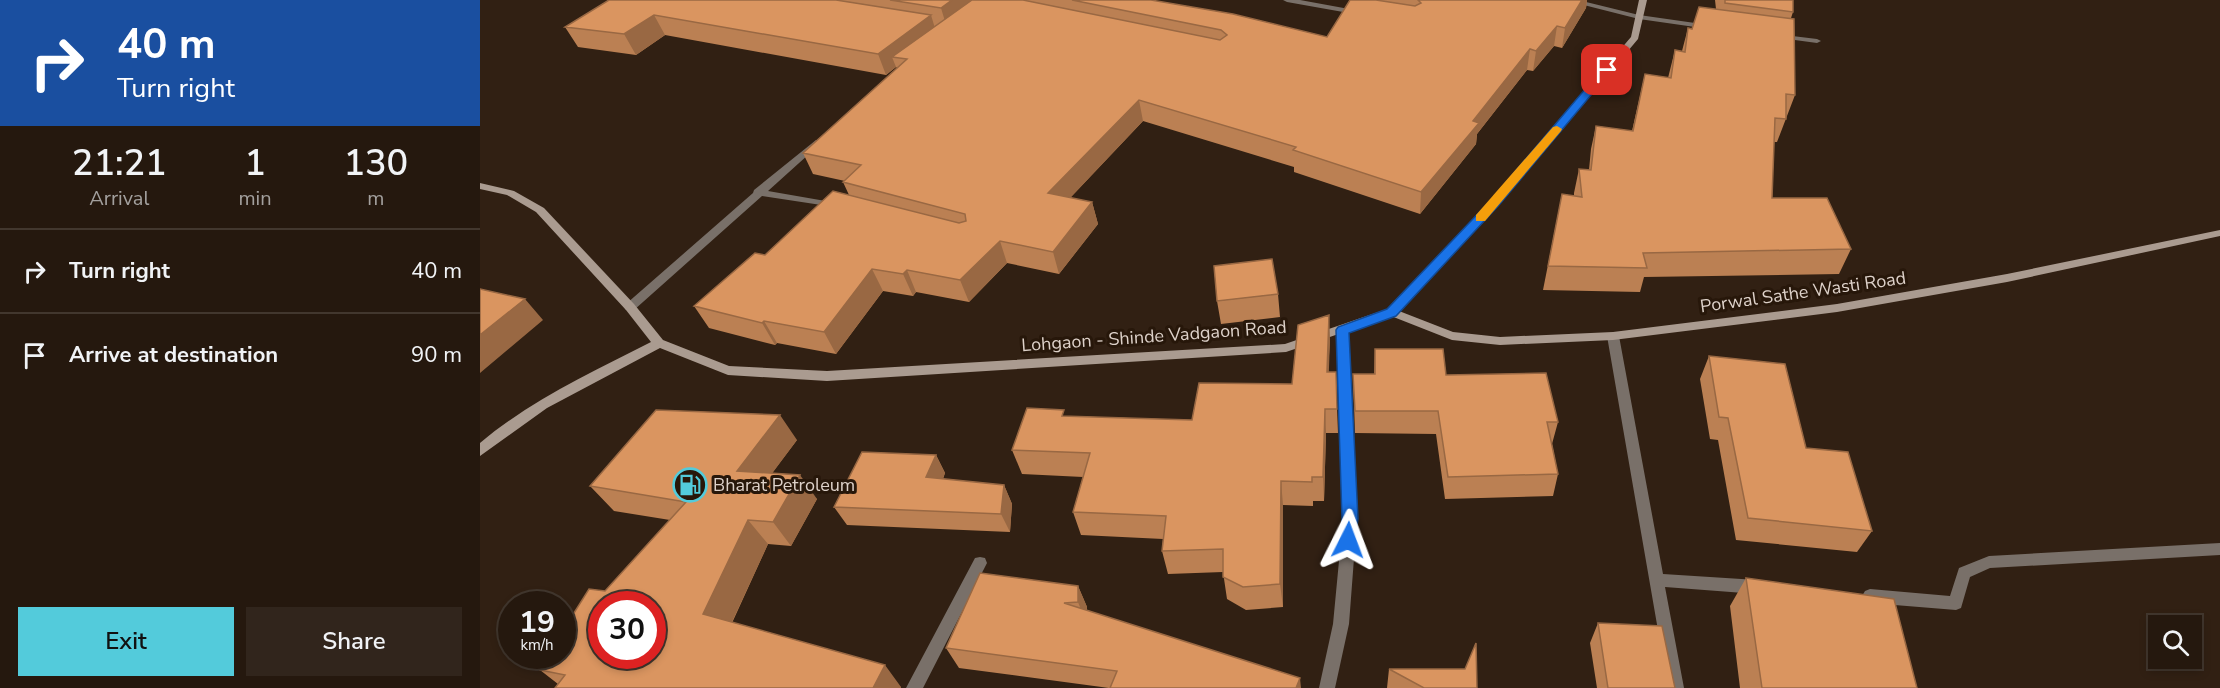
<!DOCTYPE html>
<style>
body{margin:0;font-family:"Nunito Sans",sans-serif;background:#31251c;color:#f1f3f6;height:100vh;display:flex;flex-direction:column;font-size:22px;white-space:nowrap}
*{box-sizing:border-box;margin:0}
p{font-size:20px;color:#a3a09e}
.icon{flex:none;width:33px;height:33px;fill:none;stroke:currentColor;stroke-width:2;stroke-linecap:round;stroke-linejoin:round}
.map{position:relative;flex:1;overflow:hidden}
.sheet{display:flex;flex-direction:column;background:#25180e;width:480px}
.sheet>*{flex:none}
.top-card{background:#1a4fa0;color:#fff;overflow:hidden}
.tools{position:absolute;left:1668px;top:615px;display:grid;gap:12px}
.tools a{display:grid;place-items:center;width:54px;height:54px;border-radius:0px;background:#25180e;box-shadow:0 3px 9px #0003,0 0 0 2px #42372e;font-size:30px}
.speed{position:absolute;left:18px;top:591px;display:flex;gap:12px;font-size:30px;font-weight:700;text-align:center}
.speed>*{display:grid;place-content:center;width:78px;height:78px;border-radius:50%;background:#25180e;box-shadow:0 3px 9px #0003,0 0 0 2px #42372e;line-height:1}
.speed small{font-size:15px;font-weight:400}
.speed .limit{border:9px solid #d22;background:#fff;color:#111}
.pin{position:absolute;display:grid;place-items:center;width:51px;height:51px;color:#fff;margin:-26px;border-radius:12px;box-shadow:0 3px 9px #0006}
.me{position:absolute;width:66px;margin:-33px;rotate:3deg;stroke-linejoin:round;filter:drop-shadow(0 0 4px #0008)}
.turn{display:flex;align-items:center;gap:21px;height:126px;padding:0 18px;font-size:27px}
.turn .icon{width:78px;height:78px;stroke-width:2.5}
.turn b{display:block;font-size:42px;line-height:51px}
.eta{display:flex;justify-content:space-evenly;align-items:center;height:102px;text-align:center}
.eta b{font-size:36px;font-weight:600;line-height:42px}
.primary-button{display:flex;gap:12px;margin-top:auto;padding:12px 18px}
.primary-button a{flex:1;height:69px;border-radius:0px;background:#53cbdb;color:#111;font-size:24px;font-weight:600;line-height:69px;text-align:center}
.primary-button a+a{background:#31251c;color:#f1f3f6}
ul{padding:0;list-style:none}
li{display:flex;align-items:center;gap:18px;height:84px;padding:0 18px;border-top:2px solid #42372e}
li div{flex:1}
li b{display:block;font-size:22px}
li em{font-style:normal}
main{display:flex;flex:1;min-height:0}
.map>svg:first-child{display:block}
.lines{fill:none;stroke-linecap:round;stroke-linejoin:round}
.lane{fill:#797069;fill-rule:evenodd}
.street{fill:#797069;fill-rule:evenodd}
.secondary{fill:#aa9b90;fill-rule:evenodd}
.wall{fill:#bb8053}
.shaded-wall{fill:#996843}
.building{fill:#da9560;stroke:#996843;stroke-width:1.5;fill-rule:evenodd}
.route{fill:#1a73e8;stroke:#114b97;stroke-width:1.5}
.slow{fill:#f59e0b}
.labels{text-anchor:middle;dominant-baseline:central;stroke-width:6;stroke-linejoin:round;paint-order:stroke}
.street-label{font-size:18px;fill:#ddd1c9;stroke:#27170a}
.poi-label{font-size:18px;fill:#ddd1c9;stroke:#27170a;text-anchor:start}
</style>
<main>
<section class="sheet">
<div class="top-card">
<div class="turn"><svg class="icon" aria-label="right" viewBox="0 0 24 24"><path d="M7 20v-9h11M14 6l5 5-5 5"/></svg><div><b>40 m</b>Turn right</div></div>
</div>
<div class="eta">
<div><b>21:21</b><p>Arrival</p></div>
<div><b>1</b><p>min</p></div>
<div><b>130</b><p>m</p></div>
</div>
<ul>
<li><svg class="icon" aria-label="right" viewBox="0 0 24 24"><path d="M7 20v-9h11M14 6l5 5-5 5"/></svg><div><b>Turn right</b></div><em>40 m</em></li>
<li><svg class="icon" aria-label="arrive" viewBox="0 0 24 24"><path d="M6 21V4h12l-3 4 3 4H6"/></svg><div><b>Arrive at destination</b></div><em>90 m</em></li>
</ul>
<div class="primary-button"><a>Exit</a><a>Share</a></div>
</section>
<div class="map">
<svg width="1740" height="688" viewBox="0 0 1740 688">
<rect width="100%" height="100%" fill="#312013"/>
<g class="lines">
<path class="lane" d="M1133 332 1139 336 1183 574 1277 580 1282 582 1284 587 1282 592 1277 594 1185 587 1204 688H1188L1127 336Z
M1740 543V555L1510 568 1490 577 1481 608 1476 610 1390 603 1385 601 1382 596 1385 591 1390 589 1470 596 1479 568 1509 556Z"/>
<path class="street" d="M803 0H820L880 11 884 13 880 15 807 2Z
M1084 0H1098L1159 15 1229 25 1233 27 1229 29 1159 19Z
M1297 34 1337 39 1341 41 1337 43 1300 38H1297Z
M336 140 339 141V145L288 191 357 203 361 204 362 206 361 208 282 196 154 310H146L144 307 146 304 273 193 274 190Z
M862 327 868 331 877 519 869 624 855 688H839L853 624 863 519 856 331Z
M500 557 505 558 507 563 443 688H426L495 558Z"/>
<path class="secondary" d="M1159 0H1167L1158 39 1019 205 919 311 973 332 1020 337 1133 332 1357 304 1527 274 1740 230V236L1527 282 1357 312 1133 340 1020 345 972 340 911 316 806 352 347 381 248 375 180 348 67 408 0 456V443C51 400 112 372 171 342L146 310 56 212 27 195 0 189V183L34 191 64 208 154 304 183 340 249 366 347 371 805 344 907 309 1011 201 1151 37Z"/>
</g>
<path class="wall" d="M129 0H671L847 37 870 0H1107L1106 8 1082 48 1074 46 1053 71 1047 70 997 134 996 144 940 214 814 172V167L663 121 590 198 612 202 618 224 579 274 527 263 489 302 436 292 433 296 403 291 356 354 297 343 295 345 229 328 214 306 369 195 363 182 365 181 333 174 323 153 417 68 416 67 406 75 185 35 156 55 98 47 85 27Z
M1235 0H1313V12L1311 18 1315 95 1297 142H1294L1292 198 1371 249 1359 274 1164 277 1160 292 1063 290 1082 194 1094 196V193L1099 169 1109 170 1111 149 1116 126 1152 131 1165 74 1188 78 1195 50 1202 51 1208 28 1212 29 1236 9Z
M798 294 800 317 741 324 737 301Z
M850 339 848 372 857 409 858 433H846L844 501H833V506L803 505V607L766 610 747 599 743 572 688 574 682 551 683 539 601 535 593 512 603 477 542 474 532 450 586 416 712 420 812 384Z
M895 349 966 375 1078 422 1072 444 1078 474 1073 496 965 499 956 434 875 433 873 374H894Z
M1229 356 1326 448 1392 531 1377 552 1256 540 1238 440 1230 439 1220 379Z
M317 440 292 473 337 499 311 546 288 544 252 623 421 687V688H75L78 684 60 670 125 591 190 520 134 511 110 486Z
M456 455 465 473 463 479 524 485 532 504 530 532 367 525 354 507Z
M1266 578 1437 688H1260L1250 606Z
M598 586 607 607V610L821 688H629L479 668 466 648Z
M1118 623 1195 688H1117L1110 643Z
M909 669 997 688H907Z"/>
<path class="shaded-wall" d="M472 0H506L467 28 461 8Z
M1102 0H1107L1106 8 1082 48 1085 28Z
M174 15 185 35 156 55 144 34Z
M451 15 457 35 412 57 416 67 406 75 398 54Z
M1077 26 1074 46 1053 71 1056 51Z
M1050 49 1047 70 997 134 996 144 940 214 941 192 993 121Z
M659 100 663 121 574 215 568 193Z
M612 202 618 224 579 274 573 252Z
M520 241 527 263 489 302 480 280Z
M392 269 403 291 356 354 344 332Z
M427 270 436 292 433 296 423 274Z
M45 299 63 320 0 373V335Z
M849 315 850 339 848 396 847 372Z
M284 321 297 343 295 345 282 323Z
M845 409 846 433 844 501 843 477Z
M300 415 317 440 276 495 257 471Z
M456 455 465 473 456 496 446 477Z
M320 475 337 499 311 546 293 522Z
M801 481 803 505V607L800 584Z
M524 485 532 504 530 532 521 514Z
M268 520 288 544 245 637 223 614Z
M598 586 607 607 606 623 598 602Z
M405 665 421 687V688H393Z
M820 678 821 688H816Z"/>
<path class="building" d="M129 0H356L451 15 398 54 174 15 144 34 85 27Z
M410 0H472L461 8Z
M492 0H543L740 40 747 35 741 30 592 0H671L753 14 847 37 870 0H896L935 6 941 3 938 0H1102L1085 28 1077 26 1056 51 1050 49 993 121 999 123 941 192 813 150 816 147 659 100 568 193 612 202 573 252 520 241 480 280 427 270 423 274 392 269 344 332 284 321 282 323 214 306 275 253 285 255 353 191 479 223 486 221 485 214 363 182 381 165 323 153 427 59 412 57Z
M1245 0H1313V12L1245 3Z
M1219 7 1314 19 1315 95 1306 94V119L1295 118 1292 198H1347L1371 249 1163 253 1167 268 1068 266 1082 194 1102 197 1099 169 1111 170 1116 126 1153 131 1165 74 1191 78 1195 50 1205 52 1208 28 1212 29Z
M792 259 798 294 737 301 734 266Z
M0 289 45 299 0 335Z
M849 315 847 372H856L857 409H845L843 477H832V482L801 481 800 584 763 587 743 577V549L682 551 686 516 593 512 610 453 532 450 547 408 584 410 582 416 712 420 719 383 812 384 818 325Z
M895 349H963L966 375 1066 373 1078 422H1067L1078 474 968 477 958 411H875L873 374H895Z
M1229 356 1305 364 1326 448 1368 452 1392 531 1268 518 1248 418 1239 417Z
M176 410 300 415 257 471 320 475 293 522 268 520 223 614 405 665 393 688H75L85 675 60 670 69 656H82V632L109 589 125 591 206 502 110 486ZM122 604H172V656H122Z
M382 452 456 455 446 477 524 485 521 514 354 507Z
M500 573 598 586V602L584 603 820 678 816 688H630L637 671 466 648Z
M1266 578 1414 599 1437 688H1282Z
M1118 623 1182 626 1195 688H1128Z
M996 643 997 688H944L909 669H985Z"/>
<path class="route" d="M1123 68 1132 70 1019 205 916 316 869 333 878 519 874 545 868 547 863 545 860 540 862 519 856 330 858 327 907 309 1011 200Z"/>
<path class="slow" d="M1077 126 1082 129 1081 131 1005 221H996V215L1073 127Z"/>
<defs>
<symbol id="fuel-ring" viewBox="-11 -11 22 22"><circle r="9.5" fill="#27170a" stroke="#53cbdb" stroke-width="1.5"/><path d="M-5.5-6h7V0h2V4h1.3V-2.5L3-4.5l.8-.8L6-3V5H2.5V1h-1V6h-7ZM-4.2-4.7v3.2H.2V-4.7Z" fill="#53cbdb"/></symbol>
</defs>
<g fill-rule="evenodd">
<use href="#fuel-ring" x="191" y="466" width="38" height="38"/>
</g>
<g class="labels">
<g class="street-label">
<text transform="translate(1323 292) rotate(-8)">Porwal Sathe Wasti Road</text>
<text transform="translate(674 336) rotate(-4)">Lohgaon - Shinde Vadgaon Road</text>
</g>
<g class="poi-label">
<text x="233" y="485">Bharat Petroleum</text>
</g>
</g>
</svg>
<div class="tools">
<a><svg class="icon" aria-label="search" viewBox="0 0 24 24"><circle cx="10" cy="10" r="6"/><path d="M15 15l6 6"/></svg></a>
</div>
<div class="speed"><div>19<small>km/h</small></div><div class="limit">30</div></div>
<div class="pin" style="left:1127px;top:70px;background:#d93025"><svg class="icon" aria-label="arrive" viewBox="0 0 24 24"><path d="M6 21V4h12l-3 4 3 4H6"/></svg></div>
<svg class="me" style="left:868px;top:540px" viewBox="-20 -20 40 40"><path d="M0-17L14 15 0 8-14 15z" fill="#1a73e8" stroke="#fff" stroke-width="4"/></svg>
</div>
</main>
